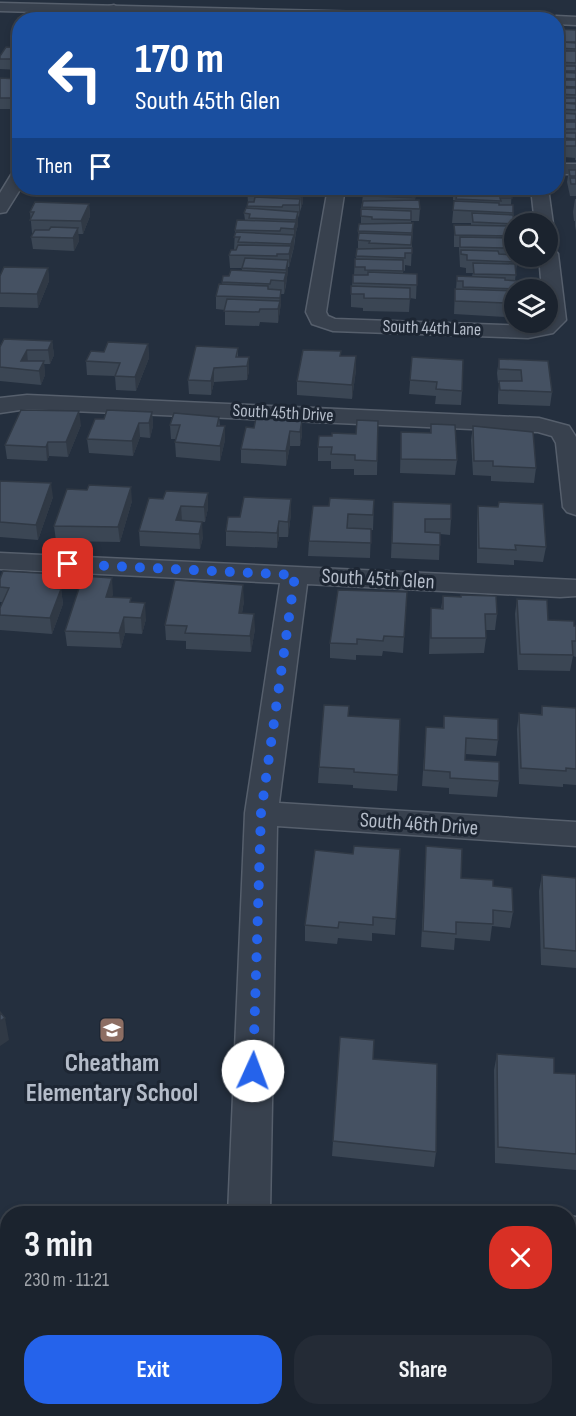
<!DOCTYPE html>
<meta charset="utf-8">
<style>
body{margin:0;font-family:"Sofia Sans Condensed",sans-serif;background:#242b36;color:#f1f3f6;height:100vh;display:flex;flex-direction:column;font-size:22px;white-space:nowrap}
*{box-sizing:border-box;margin:0}
p{font-size:20px;color:#a0a4aa}
.icon{flex:none;width:33px;height:33px;fill:none;stroke:currentColor;stroke-width:2;stroke-linecap:round;stroke-linejoin:round}
.map{position:relative;flex:1;overflow:hidden}
.details{position:absolute;left:0px;top:1206px;width:576px;height:210px;display:flex;flex-direction:column;background:#1b232e;border-radius:24px 24px 0 0;box-shadow:0 3px 9px #0003,0 0 0 2px #39404a}
.details>*{flex:none}
.guide{position:absolute;left:12px;top:12px;width:552px;height:183px;border-radius:24px;box-shadow:0 3px 9px #0003,0 0 0 2px #39404a;background:#1a4fa0;color:#fff;overflow:hidden}
.buttons{position:absolute;left:504px;top:213px;display:grid;gap:12px}
.buttons a{display:grid;place-items:center;width:54px;height:54px;border-radius:50%;background:#1b232e;box-shadow:0 3px 9px #0003,0 0 0 2px #39404a;font-size:30px}
.pin{position:absolute;display:grid;place-items:center;width:51px;height:51px;color:#fff;margin:-26px;border-radius:12px;box-shadow:0 3px 9px #0006}
.me{position:absolute;width:66px;margin:-33px;rotate:2deg;stroke-linejoin:round;filter:drop-shadow(0 0 4px #0008)}
.turn{display:flex;align-items:center;gap:21px;height:126px;padding:0 24px;font-size:27px}
.turn .icon{width:78px;height:78px;stroke-width:2.5}
.turn b{display:block;font-size:42px;line-height:51px}
.then{display:flex;align-items:center;height:57px;padding:0 24px;background:#0003;gap:12px;font-size:22px}
.round{display:grid;place-items:center;flex:none;width:63px;height:63px;border-radius:24px;background:#242b36}
.summary{display:flex;align-items:center;justify-content:space-between;height:102px;padding:0 24px}
h1{font-size:36px;font-weight:700;line-height:45px}
.button{display:flex;gap:12px;margin-top:auto;padding:12px 24px}
.button a{flex:1;height:69px;border-radius:24px;background:#2563eb;color:#fff;font-size:24px;font-weight:700;line-height:69px;text-align:center}
.button a+a{background:#242b36;color:#f1f3f6}
.map>svg:first-child{display:block}
.lines{fill:none;stroke-linecap:round;stroke-linejoin:round}
.minor-casing{stroke:#565f6c;stroke-width:3}
.tertiary-casing{stroke:#565f6c;stroke-width:3}
.minor{fill:#38414e;fill-rule:evenodd}
.tertiary{fill:#38414e;fill-rule:evenodd}
.wall{fill:#3b4654}
.shaded-wall{fill:#303945}
.building{fill:#455162;stroke:#303945;stroke-width:1.5}
.route{stroke:#2563eb;stroke-width:10;stroke-dasharray:0 18}
.labels{text-anchor:middle;dominant-baseline:central;stroke-width:6;stroke-linejoin:round;paint-order:stroke}
.far-street-label{font-size:18px;fill:#b4bcc9;stroke:#1d2633}
.street-label{font-size:21px;fill:#b4bcc9;stroke:#1d2633}
.near-poi-label{font-size:26px;font-weight:bold;fill:#b4bcc9;stroke:#1d2633}
</style>
<div class="map">
<svg width="576" height="1416" viewBox="0 0 576 1416">
<rect width="100%" height="100%" fill="#242f3e"/>
<g class="lines">
<defs>
<path id="minor" d="M114 5 121 9 115 20H102L109 6Z
M556 164H576V174H556Z
M20 169 21 188 6 212 0 213V193L14 170Z
M328 188H345L326 312 328 316 335 319 528 326 548 322V290H542L539 256H548V248L555 250 558 254 566 320 553 333 528 338 333 331 312 324 306 312Z
M531 188H548L553 224 550 228 548 229V224H535Z
M27 395 539 418 569 426 576 437V515L567 512 563 507 556 443 552 436 538 432 27 409 0 413V398Z
M0 553 576 580V596L560 597 307 584 279 803 576 822V846L277 826 270 1214H228L245 813 280 583 0 569Z
M568 1216 576 1217V1257L568 1256Z
M219 1408H265L266 1416H218Z"/>
<path id="tertiary" d="M0 3 533 16 540 20H333L0 11Z
M556 16 576 17V25L556 24V20H549Z"/>
</defs>
<use href="#minor" class="minor-casing"/>
<use href="#tertiary" class="tertiary-casing"/>
<use href="#minor" class="minor"/>
<use href="#tertiary" class="tertiary"/>
</g>
<path class="wall" d="M556 29 576 30V160H575V158L564 157 562 144V140H560L559 121H558L556 112Z
M20 48V70L0 69V59Z
M0 78 20 79 14 109H0Z
M569 170H576V196H570L567 182Z
M247 188H305L303 195V202L298 218V225L296 232 294 247 289 267H288L286 286 284 294H281V303L278 323 260 322 259 326 225 325V310L216 309V296L222 284V282L229 276 242 271V268H230L229 255 234 250 235 230 245 220 244 213 247 209 248 203Z
M364 188H415V200L420 209 419 221H411V223H413L411 266 405 265V271L403 270V274H417L416 299 410 298 409 312 363 311V308L351 307V286H352L353 275H354L355 259H356L357 249 358 248V231L361 224V209Z
M453 188H512L511 205H513L514 224V256L517 262 514 290V313H505V317L454 314 455 289H456L457 276H472L473 273H466V268L460 267 459 247H454V225H471V223H452L454 201 456 200H453Z
M575 199H576V231L575 226V221H574L573 212Z
M89 204 90 216 83 234H78L79 241 74 251 33 249 31 237 33 233H32L30 212Z
M48 268 49 281 38 308 0 307V276Z
M52 341 54 355 50 364H44L45 375 41 385 0 381V347Z
M148 344 149 358 136 391 116 390 115 376 87 375 86 361 104 352Z
M238 348V357H249V371L247 380 214 382 211 395 189 394 188 380Z
M340 356 356 370 352 399 297 395V381Z
M412 357 462 391 461 405 435 404 436 396 409 394Z
M499 359 548 361 552 392 550 406 498 404V395L499 383H498L497 373Z
M152 412 153 426 150 438 140 437 133 456 89 453 87 439 104 419Z
M219 417 220 426 225 440 220 461 176 457 175 442 176 439H171L170 425Z
M302 420V435L300 446H290L286 466 241 463V449L254 428Z
M378 421 377 475H354V469H331V461H318V447L332 436 356 434Z
M431 424 457 460 455 475 400 473 401 432 430 433Z
M81 425 68 457 49 456 47 461 7 459 5 445Z
M473 426 536 468 534 483 491 481V476L473 475 471 440Z
M0 481 53 497 38 540 0 537Z
M208 493V508L205 522 185 521 203 537 200 549 140 546 139 531 163 499Z
M374 500 373 530H371L370 558 308 556 309 541 329 506Z
M132 501 120 542 56 541 54 526Z
M393 502 451 519 450 535 440 534 439 560 391 558Z
M478 506 546 547 543 562 514 560V565L477 563V521Z
M291 514 288 537H279L277 548 226 546V531L240 517Z
M0 579 61 589 63 604 52 634 0 630V608L2 602H0Z
M407 592 403 653 383 651 382 656 356 655V660L330 658V643Z
M113 593 112 597 131 602 146 619 142 634 125 633 121 648 67 646 65 631Z
M443 596 497 614 495 630H486V638L484 653 429 654 430 624 431 608 441 609Z
M517 599 548 620 576 626V657L573 656 570 671 518 670 515 614Z
M244 601 242 613 255 629 251 652 186 649V641L166 640 165 625Z
M542 706 576 708V785L563 784V787L519 784 517 729 519 713 541 714Z
M348 716 398 775 397 791 353 788V785L318 783 319 767Z
M444 716 498 740 496 756 465 754V760L499 781 497 797 449 794V788L422 786 426 727 443 728Z
M426 846 461 878 493 886 513 912 510 928 492 926 490 941 455 938 454 950 421 947Z
M400 849 395 935 372 933V941L338 938 337 944 305 941V925L353 854Z
M542 875 576 878V968L541 965 539 891Z
M497 1054 554 1073 576 1074V1170L495 1163 494 1070Z
M373 1059 436 1152 434 1167 332 1156 333 1141Z
M568 1290H576V1416H549L548 1408H568Z
M346 1408 456 1416H345Z"/>
<path class="shaded-wall" d="M20 89V101L14 109 12 98Z
M303 190V202L301 209V197Z
M300 199V211L299 218V205Z
M89 204 90 216 83 234 81 221Z
M298 212V225L296 232V220Z
M296 222V234L294 241V229Z
M78 228 79 241 74 251 73 238Z
M294 235V247L291 257V244Z
M291 246V259L289 267V254Z
M288 260V273L284 294V281Z
M48 268 49 281 38 308 37 294Z
M281 290V303L278 323V309Z
M52 341 54 355 50 364 48 350Z
M148 344 149 358 136 391 135 377Z
M27 350 28 364 21 361Z
M356 356V370L352 399V385Z
M249 357V371L247 380V366Z
M44 361 45 375 41 385 39 371Z
M214 368V382L211 395V381Z
M79 411 81 425 68 457 66 442Z
M152 412 153 426 150 438 149 423Z
M302 420V435L300 446V432Z
M139 423 140 437 133 456 132 441Z
M225 426V440L220 461V446Z
M290 431V446L286 466V451Z
M48 442 49 456 47 461 46 447Z
M51 483 53 497 38 540 36 525Z
M131 487 132 501 120 542 118 527Z
M208 493V508L205 522 204 507Z
M291 499V514L288 537V522Z
M181 506 182 521 176 520Z
M279 521V537L277 548V533Z
M202 522 203 537 200 549 199 534Z
M56 574 58 589 50 588Z
M112 578 113 593 108 612 106 597Z
M243 585 244 601 239 629V613Z
M61 589 63 604 52 634 50 618Z
M145 603 146 619 142 634 141 618Z
M254 614 255 629 251 652 250 636Z
M124 617 125 633 121 648 119 633Z
M5 1018 9 1040 0 1046V1021Z"/>
<path class="building" d="M35 14H66L61 20H31Z
M556 29 576 30V42H563L576 43V49L556 48Z
M6 47 20 48V59H0V56Z
M556 51H576V63L556 62Z
M556 66H576V71H556Z
M556 72 576 73V79L556 78Z
M0 78 20 79V89L12 98H0Z
M556 80H576V87L556 86Z
M556 88H576V95L557 94Z
M557 98H576V103H564L576 104V110L559 109Z
M560 113 576 114V120H561Z
M561 122H576V129H562Z
M563 133H576V139L564 138Z
M564 140H576V146H565Z
M569 170H576V176H570Z
M570 178H576V184H571Z
M249 188H268L303 190 301 197 252 195 253 191H247Z
M364 188 413 189 412 193H416L415 198 374 196 375 194 363 193Z
M454 188H512V190Z
M463 190 512 192V198H500L501 201 456 199 457 194 462 195Z
M255 197 300 199 299 205H283L282 207 247 206 248 202H254Z
M419 200 420 209 362 207 363 201Z
M454 201 499 203V205H513V213L453 210Z
M35 202 89 204 81 221 30 220 34 212H30Z
M246 208 298 212 296 220 249 218 250 214 244 213Z
M361 209 411 211V220L372 219V217L361 216Z
M472 213 513 215 514 224 473 222Z
M237 220 296 222 294 229 281 228 280 231 235 230Z
M413 223 412 233 358 231 359 224Z
M454 225 514 226V236L455 235Z
M51 227 78 228 73 238 31 237 35 230H49Z
M236 232 294 235 291 244 238 242 240 237H234Z
M359 233 412 235 411 245 369 243 370 241 358 240Z
M460 237 514 238V246H504V248L460 247Z
M238 245 291 246 289 254H277V256L229 255 231 250H236Z
M412 248V253H405V258L356 256 357 249Z
M461 250 498 251 499 254 514 255V256H517V262L467 260V255L461 254Z
M245 258 288 260 286 270 242 268Z
M355 259 403 260V271L365 270V267H355Z
M473 263 515 264 516 275 474 274Z
M4 267 48 268 37 294 0 293V276Z
M231 270 286 273 284 281 271 280 270 284 222 282 223 276H229Z
M368 272 417 274V285L353 283V275H368Z
M457 276 505 278V280L519 281 520 289 463 287V281H457Z
M219 284 268 286V289L281 290 280 298 216 296Z
M351 286 410 288V299L364 298V294H351Z
M455 289 514 291V300H506V303L455 301Z
M227 299 280 301 278 309H260L259 312 224 311Z
M4 339 52 341 48 350H27L21 361H44L39 371 0 367V347Z
M108 342 148 344 135 377 115 376 120 363 86 361 91 351 104 352Z
M196 346 238 348 236 357H249L247 366 214 368 211 381 188 380Z
M303 350 341 351 340 356H356L352 385 297 381Z
M412 357 463 360 462 391 436 389 437 382 410 380Z
M499 359 548 361 552 392 500 390 499 381H522L521 370 499 369Z
M21 410 79 411 66 442H48L46 447 5 445Z
M107 410 152 412 149 423H139L132 441 87 439 95 419H104Z
M174 413 219 417 217 426H225L220 446 175 442 180 425H170Z
M256 418 302 420 300 432 290 431 286 451 241 449 246 427 254 428Z
M357 420 378 421 377 461 355 460V455L331 454 332 447H318L319 436H332V433L356 434Z
M431 424 455 425 457 460 401 459V432L431 433Z
M473 426 533 432 536 468 493 466V461H474Z
M0 481 51 483 36 525 0 522Z
M89 485 131 487 118 527 54 526 67 489 87 490Z
M166 491 208 493 204 507 181 506 176 520 202 522 199 534 139 531 149 498 163 499Z
M244 497 291 499 288 522 279 521 277 533 226 531 228 517H240Z
M330 498 374 500 373 515 348 514 347 528 371 529V543L309 541 313 506H329Z
M393 502 451 504V519H425V532L440 533V545L392 543Z
M499 502 543 504 546 547 515 545 516 550 479 548 478 506 498 507Z
M3 571 56 574 50 588 61 589 50 618 0 615V608L9 588 0 587V579Z
M83 576 112 578 106 597 131 598 130 602 145 603 141 618 124 617 119 633 65 631Z
M175 580 243 585 239 613 254 614 250 636 185 633 187 626 165 625Z
M338 590 407 592 404 637 384 636 383 641 357 639V644L330 643Z
M461 595 496 596 497 614H485L486 638H431V608L443 609V596L461 597Z
M517 599 547 600 548 620 574 621V626H576V641H572L573 655 520 654Z
M324 705 349 706 348 716 400 719 398 775 354 772V769L319 767Z
M542 706 576 708V769L566 768V771L521 768 519 713 542 715Z
M444 716 498 719V740L466 738 465 760 499 762V781L450 778V772L424 770 426 727 444 728Z
M354 846 400 849 396 919 373 917V925L339 922 338 928 305 925 315 850 353 854Z
M426 846 462 849 461 878 493 880V886L512 888 513 912 493 910V924L456 922V934L423 931Z
M542 875 576 878V951L544 948Z
M0 1012 5 1018 0 1021Z
M340 1037 374 1040 373 1059 437 1064 436 1152 333 1141Z
M497 1054 554 1058V1073L576 1074V1154L498 1147Z
M568 1290H576V1408H568Z
M346 1408H456V1416H426L346 1410Z"/>
<g class="lines">
<path class="route" d="M68 564 295 575 261 813 253 1071"/>
</g>
<defs>
<symbol id="school-square" viewBox="-11 -11 22 22"><rect x="-9" y="-9" width="18" height="18" rx="4" fill="#8d6e63" stroke="#1d2633"/><path d="M0-5L7-2L0 1L-7-2ZM-4 1L0 2.5L4 1V4Q0 6-4 4Z" fill="#fff"/></symbol>
</defs>
<g fill-rule="evenodd">
<use href="#school-square" x="97" y="1015" width="30" height="30"/>
</g>
<g class="labels">
<g class="far-street-label">
<text transform="translate(432 328) rotate(2)">South 44th Lane</text>
<text transform="translate(283 413) rotate(3)">South 45th Drive</text>
</g>
<g class="street-label">
<text transform="translate(378 579) rotate(3)">South 45th Glen</text>
<text transform="translate(419 824) rotate(4)">South 46th Drive</text>
</g>
<g class="near-poi-label">
<text x="112" y="1063">Cheatham<tspan x="112" dy="30">Elementary School</tspan></text>
</g>
</g>
</svg>
<div class="buttons">
<a><svg class="icon" aria-label="search" viewBox="0 0 24 24"><circle cx="10" cy="10" r="6"/><path d="M15 15l6 6"/></svg></a>
<a><svg class="icon" aria-label="layers" viewBox="0 0 24 24"><path d="M12 4l9 5-9 5-9-5zM3 14l9 5 9-5"/></svg></a>
</div>
<div class="pin" style="left:68px;top:564px;background:#d93025"><svg class="icon" aria-label="arrive" viewBox="0 0 24 24"><path d="M6 21V4h12l-3 4 3 4H6"/></svg></div>
<svg class="me" style="left:253px;top:1071px" viewBox="-20 -20 40 40"><circle r="19" fill="#fff"/><path d="M0-13L10 11 0 6-10 11z" fill="#2563eb"/></svg>
<div class="guide">
<div class="turn"><svg class="icon" aria-label="left" viewBox="0 0 24 24"><path d="M17 20v-9H6M10 6l-5 5 5 5"/></svg><div><b>170 m</b>South 45th Glen</div></div>
<div class="then">Then<svg class="icon" aria-label="arrive" viewBox="0 0 24 24"><path d="M6 21V4h12l-3 4 3 4H6"/></svg></div>
</div>
<section class="details">
<div class="summary"><div><h1>3 min</h1><p>230 m · 11:21</p></div><a class="round" style="background:#d93025;color:#fff"><svg class="icon" aria-label="close" viewBox="0 0 24 24"><path d="M6 6l12 12M18 6L6 18"/></svg></a></div>
<div class="button"><a>Exit</a><a>Share</a></div>
</section>
</div>
